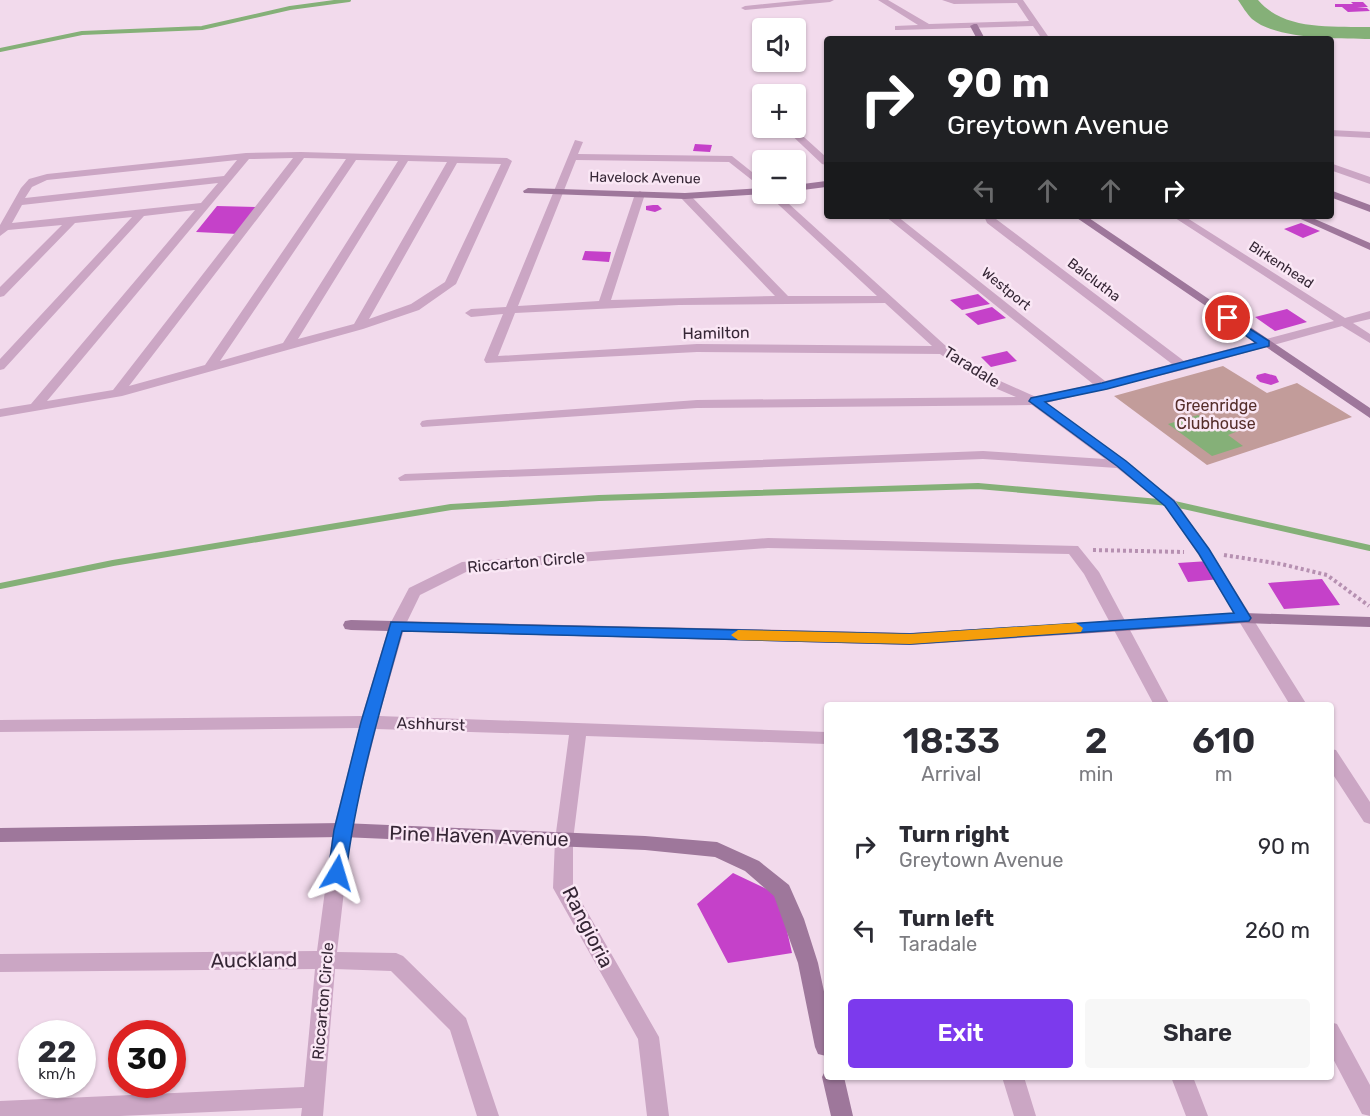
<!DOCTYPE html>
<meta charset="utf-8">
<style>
body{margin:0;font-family:Rubik,sans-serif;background:#f7f7f7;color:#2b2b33;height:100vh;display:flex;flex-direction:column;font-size:22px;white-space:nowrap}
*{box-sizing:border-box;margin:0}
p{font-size:20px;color:#7c7c81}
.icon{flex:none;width:33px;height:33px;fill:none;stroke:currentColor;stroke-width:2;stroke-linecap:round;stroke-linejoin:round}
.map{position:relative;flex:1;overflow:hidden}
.panel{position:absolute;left:824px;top:702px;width:510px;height:378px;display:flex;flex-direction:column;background:#fff;border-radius:6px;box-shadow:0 2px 4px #0004}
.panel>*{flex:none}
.guide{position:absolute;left:824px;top:36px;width:510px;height:183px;border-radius:6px;box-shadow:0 2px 4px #0004;background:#202124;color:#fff;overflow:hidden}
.buttons{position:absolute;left:752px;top:18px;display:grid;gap:12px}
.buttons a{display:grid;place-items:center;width:54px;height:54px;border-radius:6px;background:#fff;box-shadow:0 2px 4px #0004;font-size:30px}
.speed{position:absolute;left:18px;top:1020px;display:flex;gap:12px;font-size:30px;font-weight:700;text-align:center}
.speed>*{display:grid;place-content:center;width:78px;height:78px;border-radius:50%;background:#fff;box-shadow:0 2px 4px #0004;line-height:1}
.speed small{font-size:15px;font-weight:400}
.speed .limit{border:9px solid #d22;background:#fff;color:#111}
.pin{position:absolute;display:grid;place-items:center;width:51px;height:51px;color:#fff;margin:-26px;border:3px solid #fff;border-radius:50%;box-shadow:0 2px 6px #0007}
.me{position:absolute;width:66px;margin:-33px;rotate:7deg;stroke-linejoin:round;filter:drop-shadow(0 0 4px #0008)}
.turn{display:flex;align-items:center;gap:21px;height:126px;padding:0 24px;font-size:27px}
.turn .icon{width:78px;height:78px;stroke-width:2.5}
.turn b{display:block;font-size:42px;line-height:51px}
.lanes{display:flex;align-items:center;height:57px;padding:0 24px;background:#0003;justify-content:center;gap:30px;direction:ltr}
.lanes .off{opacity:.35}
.eta{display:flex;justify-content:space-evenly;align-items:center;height:102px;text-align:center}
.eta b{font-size:36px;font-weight:600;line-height:42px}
.cta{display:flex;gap:12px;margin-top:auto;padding:12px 24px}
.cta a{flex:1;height:69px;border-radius:6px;background:#7c3aed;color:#fff;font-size:24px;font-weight:600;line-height:69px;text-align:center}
.cta a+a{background:#f7f7f7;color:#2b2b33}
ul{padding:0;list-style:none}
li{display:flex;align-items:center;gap:18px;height:84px;padding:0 24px}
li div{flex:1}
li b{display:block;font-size:22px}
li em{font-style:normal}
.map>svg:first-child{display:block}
.green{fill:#c29c9a}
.water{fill:#85b078}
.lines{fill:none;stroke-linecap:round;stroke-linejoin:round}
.stream-far1{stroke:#85b078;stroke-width:4}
.stream{stroke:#85b078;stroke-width:6}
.river{fill:#85b078;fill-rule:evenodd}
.building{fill:#c541c9}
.path{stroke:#b690b1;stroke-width:4;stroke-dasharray:3 3;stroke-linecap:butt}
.street{fill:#cba6c4;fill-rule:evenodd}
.secondary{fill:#9e779b;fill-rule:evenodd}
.route{fill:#1a73e8;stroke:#114b97;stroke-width:1.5}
.slow{fill:#f59e0b}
.labels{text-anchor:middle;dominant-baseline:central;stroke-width:5;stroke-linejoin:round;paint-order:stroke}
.far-street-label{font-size:14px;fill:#362736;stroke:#fae7f5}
.street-label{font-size:16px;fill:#362736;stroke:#fae7f5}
.park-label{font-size:16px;fill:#552e2a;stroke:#fae7f5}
.near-street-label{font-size:20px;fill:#362736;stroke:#fae7f5}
</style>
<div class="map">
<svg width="1370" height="1116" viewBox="0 0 1370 1116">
<rect width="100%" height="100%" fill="#f2daec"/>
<path class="green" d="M1223 366 1267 393 1297 383 1352 417 1207 465 1114 396Z"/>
<path class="water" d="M1198 415 1211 424 1223 420 1238 431 1228 435 1243 446 1212 456 1168 424Z"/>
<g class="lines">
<path class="stream-far1" d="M0 50 82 33 202 28 290 8 349 0"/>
<path class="stream" d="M0 586 113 563 451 507 599 498 978 486 1170 503 1370 548"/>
<path class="river" d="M1238 0H1258C1284 31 1333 26 1370 27V39C1339 38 1277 40 1252 19 1247 14 1242 6 1238 0Z"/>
</g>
<path class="building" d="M1351 2H1363L1368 7H1357L1367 8 1370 11 1348 12 1342 7H1335V4H1353Z
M695 144 712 145 710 152 693 151Z
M653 205H658L662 209 655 212 646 210V206Z
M217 206 257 207 238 234 196 232Z
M1301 223 1320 231 1303 238 1284 229Z
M585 251 611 252 609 262 582 260Z
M978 294 990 304 962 310 950 300Z
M992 307 1006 318 978 325 965 314Z
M1287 309 1307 322 1275 331 1255 317Z
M1007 351 1017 361 991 367 981 357Z
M1265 373 1276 376 1279 382 1271 385 1260 382 1256 378 1257 375Z
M1209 561 1220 579 1188 582 1178 563Z
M1322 579 1340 605 1284 609 1268 583Z
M733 873 779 895 792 953 728 963 697 904Z"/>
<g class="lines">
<path class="path" d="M1093 550 1184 552
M1224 555 1281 564 1327 575 1369 606"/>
<path class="street" d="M805 0H834L830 2 745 10 741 8 745 6Z
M878 0H888L929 24 1029 21 1017 3 954 4 942 0H1023L1050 39H1042L1033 26 898 30H895V26L918 25Z
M759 96 762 97V105L754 99Z
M784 128H794L826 157V165L822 164Z
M1330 130 1370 132V138L1330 136Z
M575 140 583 142 578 154 732 156 762 180V188L729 162 576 160 518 306 599 301 635 194 640 191 645 194 611 300 775 296 681 198 680 196 685 193 689 194 788 296H877L767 194H778L947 347 989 376 1036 397 1093 384 885 216H897L1105 381 1172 364 987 223 984 216H994L996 219 1184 361 1334 321 1172 216H1184L1345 318 1370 311V319L1353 323 1370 334V343L1342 326 1187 369 1046 403 1175 500 1211 552 1307 705H1290L1198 554 1165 506 1117 468 983 459 400 481 398 478 405 474 983 451 1105 459 1032 405 697 408 422 427 420 424 422 421 427 420 697 400 1016 397 981 382 940 354 697 352 486 363 484 360 503 314 471 317 465 313 471 309 506 307ZM885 303 932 346 697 344 498 356 515 313 679 305Z
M301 152 507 158 512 161 456 284 419 310 363 329 122 396 0 417V409L31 404 195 210 144 216 4 369 0 370V359L132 217 75 223 4 296 0 297V287L62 225 8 230 0 236V225L21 188 29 179 47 174 246 153ZM293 158 113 390 47 401 249 159ZM304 158 346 159 205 365 129 386ZM237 160 224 176 25 198 32 187 47 180ZM356 160 398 161 283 343 220 361ZM408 161 447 162 354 324 298 339ZM457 163 501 164 445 282 411 304 369 319ZM218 183 201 203 12 223 22 205Z
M1330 163 1370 177V184L1330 170Z
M768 538 1078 546 1099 572 1170 705H1154L1084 574 1069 554 768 548 470 570 420 595 405 626 379 716 826 732V744L586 736 573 840V887L659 1037 669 1116H647L638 1039 553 888 555 840 569 735 376 729 351 830 337 952 396 953 403 956 466 1018 499 1116H477L450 1030 391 971 335 969 323 1116H301L302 1108 120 1116H0V1101L304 1087 315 969 0 972V954L317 951 333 830 359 728 0 732V720L362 716 389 626 409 588 462 562Z
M1330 749 1336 750 1370 802V824L1364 822 1330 770Z
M1330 1022 1337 1024 1370 1085V1116L1362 1114 1330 1053Z
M1002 1077H1024L1036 1116H1014Z
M1171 1077H1193L1208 1116H1186Z"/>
<path class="secondary" d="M974 24H977L985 39H977L970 26Z
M826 181V187L795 191V185Z
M528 188 685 193 762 188V194H764L685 199 524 193 523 191Z
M1330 190 1370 205V212L1330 197Z
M1074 216H1086L1370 408V418Z
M1294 216H1308L1370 243V250Z
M1244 613 1370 617V627L1244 623 910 645 351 630 345 629 343 625 345 621 351 620 910 633Z
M342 823 645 836 717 842 759 861 789 885 804 919 818 963 826 1001V1056L818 1054 815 1047 798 963 774 896 745 871 715 857 645 850 342 837 0 842V828Z
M826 1069V1077H844L853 1116H831L822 1077Z"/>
</g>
<path class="route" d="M1228 315 1269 341V346L1107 389 1045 402 1126 461 1174 501 1209 549 1251 618 1249 621 910 644 402 631C380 710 356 791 346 873L343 878 337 880 331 878 328 873 334 830 361 722 391 622 910 634 1234 613 1199 554 1165 506 1117 466 1029 401 1031 398 1102 383 1256 343 1224 320V316Z"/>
<path class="slow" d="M1076 623 1083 628 1081 632 910 644 738 640 731 635 738 630 910 634Z"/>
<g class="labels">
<g class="far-street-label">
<text transform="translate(645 178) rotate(1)">Havelock Avenue</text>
<text transform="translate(1281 265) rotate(33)">Birkenhead</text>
<text transform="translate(1094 280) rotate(37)">Balclutha</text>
<text transform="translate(1006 289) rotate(39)">Westport</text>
</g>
<g class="street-label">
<text transform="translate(716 333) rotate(-1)">Hamilton</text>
<text transform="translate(972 367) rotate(32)">Taradale</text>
<text transform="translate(526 562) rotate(-5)">Riccarton Circle</text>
<text transform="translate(431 724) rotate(2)">Ashhurst</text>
<text transform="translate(323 1001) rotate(-85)">Riccarton Circle</text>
</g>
<g class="park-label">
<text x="1216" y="405">Greenridge<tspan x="1216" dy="18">Clubhouse</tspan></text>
</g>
<g class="near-street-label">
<text transform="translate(479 836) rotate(2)">Pine Haven Avenue</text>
<text transform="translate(588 927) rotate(63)">Rangioria</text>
<text transform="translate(254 960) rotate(-1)">Auckland</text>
</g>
</g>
</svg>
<div class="buttons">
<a><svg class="icon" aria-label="sound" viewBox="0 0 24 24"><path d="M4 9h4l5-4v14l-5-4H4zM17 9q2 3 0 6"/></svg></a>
<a>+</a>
<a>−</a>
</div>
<div class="speed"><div>22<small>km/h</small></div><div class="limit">30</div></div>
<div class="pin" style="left:1228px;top:318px;background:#d93025"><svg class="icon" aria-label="arrive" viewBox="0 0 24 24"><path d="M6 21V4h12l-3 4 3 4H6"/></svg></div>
<svg class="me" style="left:337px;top:873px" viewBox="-20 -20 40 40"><path d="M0-17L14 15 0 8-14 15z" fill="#1a73e8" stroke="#fff" stroke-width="4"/></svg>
<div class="guide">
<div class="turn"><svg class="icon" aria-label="right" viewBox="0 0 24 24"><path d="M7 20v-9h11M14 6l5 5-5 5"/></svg><div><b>90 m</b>Greytown Avenue</div></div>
<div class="lanes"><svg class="icon off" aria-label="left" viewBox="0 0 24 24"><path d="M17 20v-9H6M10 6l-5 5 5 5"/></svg><svg class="icon off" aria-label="ahead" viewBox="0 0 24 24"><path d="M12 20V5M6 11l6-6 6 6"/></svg><svg class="icon off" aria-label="ahead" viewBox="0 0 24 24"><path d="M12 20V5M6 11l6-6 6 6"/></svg><svg class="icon" aria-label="right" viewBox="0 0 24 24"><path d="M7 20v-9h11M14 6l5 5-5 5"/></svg></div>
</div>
<section class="panel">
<div class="eta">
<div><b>18:33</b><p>Arrival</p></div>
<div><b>2</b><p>min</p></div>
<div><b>610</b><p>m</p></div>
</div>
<ul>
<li><svg class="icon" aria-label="right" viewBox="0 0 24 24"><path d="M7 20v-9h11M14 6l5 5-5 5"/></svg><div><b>Turn right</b><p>Greytown Avenue</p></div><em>90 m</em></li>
<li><svg class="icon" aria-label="left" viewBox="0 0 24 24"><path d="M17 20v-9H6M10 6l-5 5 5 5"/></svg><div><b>Turn left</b><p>Taradale</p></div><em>260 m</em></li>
</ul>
<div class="cta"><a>Exit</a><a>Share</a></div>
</section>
</div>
